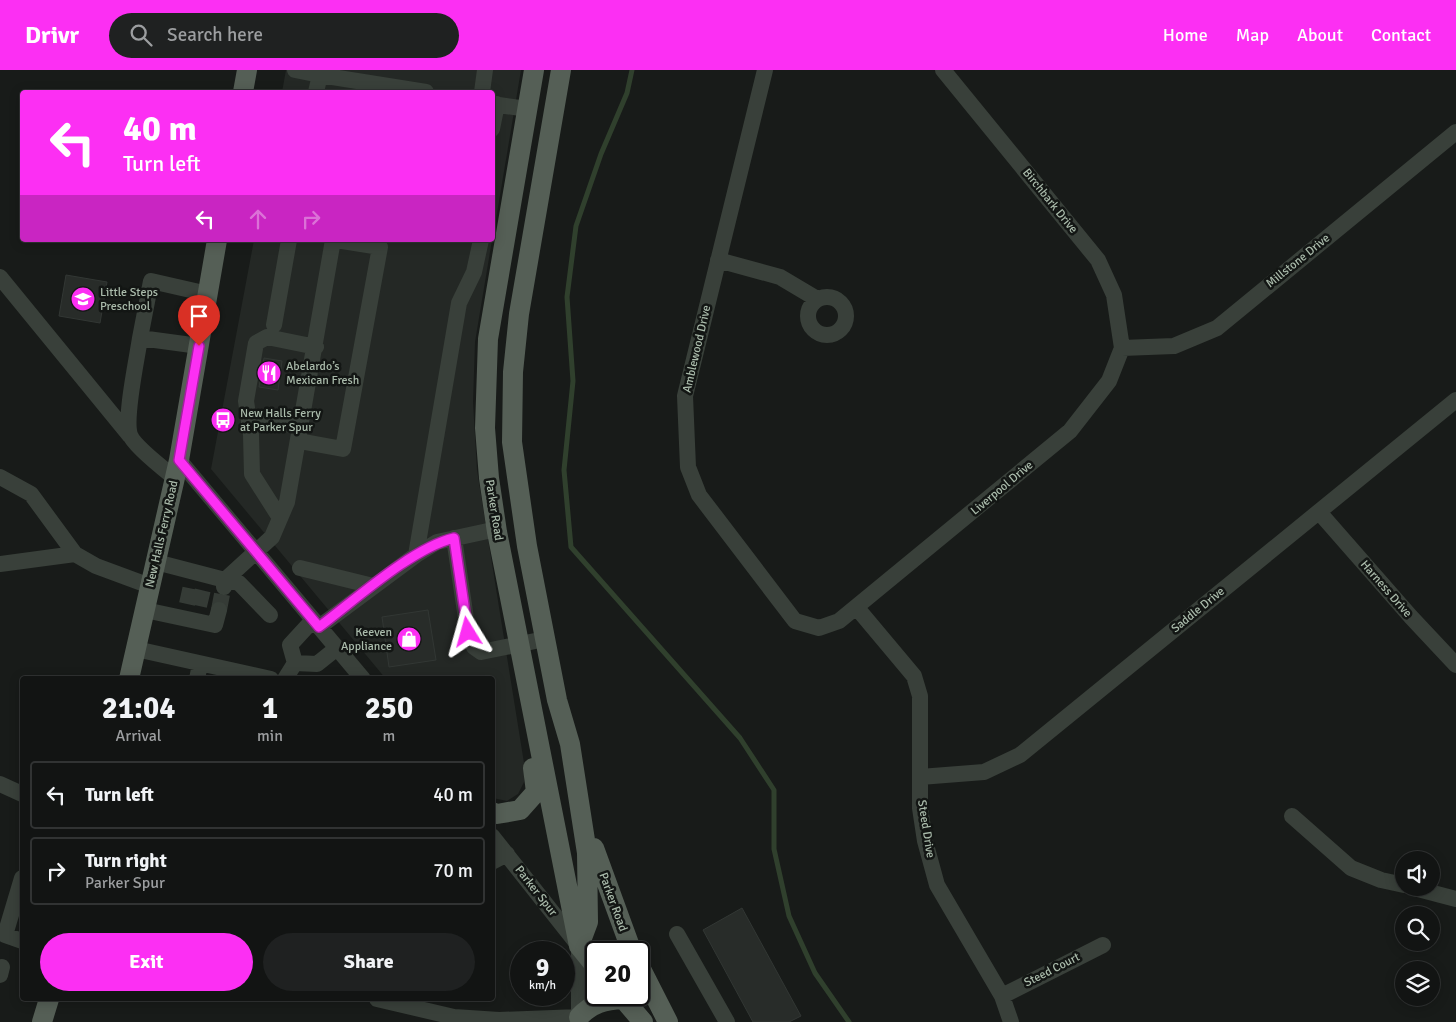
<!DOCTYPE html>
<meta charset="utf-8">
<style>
body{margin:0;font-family:Signika,sans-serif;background:#1f2121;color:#f1f3f6;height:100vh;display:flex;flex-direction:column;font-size:19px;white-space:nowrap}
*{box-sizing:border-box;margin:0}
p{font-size:16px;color:#9c9ea0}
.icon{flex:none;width:28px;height:28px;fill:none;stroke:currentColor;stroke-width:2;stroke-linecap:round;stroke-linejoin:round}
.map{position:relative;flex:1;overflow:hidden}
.panel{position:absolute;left:20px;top:606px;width:475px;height:325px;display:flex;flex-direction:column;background:#121413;border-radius:5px;box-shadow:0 2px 12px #0003,0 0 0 1px #313333}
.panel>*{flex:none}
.hud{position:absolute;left:20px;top:20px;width:475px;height:152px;border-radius:5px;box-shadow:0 2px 12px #0003,0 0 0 1px #313333;background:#fc2ff3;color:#fff;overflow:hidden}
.buttons{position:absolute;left:1395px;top:781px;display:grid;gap:10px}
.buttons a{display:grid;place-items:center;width:45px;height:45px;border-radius:50%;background:#121413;box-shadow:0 2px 12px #0003,0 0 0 1px #313333;font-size:25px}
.speed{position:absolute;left:510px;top:871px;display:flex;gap:10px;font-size:25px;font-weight:700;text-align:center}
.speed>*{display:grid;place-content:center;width:65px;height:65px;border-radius:50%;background:#121413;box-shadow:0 2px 12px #0003,0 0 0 1px #313333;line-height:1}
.speed small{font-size:12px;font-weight:400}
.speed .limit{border:2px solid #111;border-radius:8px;background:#fff;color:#111}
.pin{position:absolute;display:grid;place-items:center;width:42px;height:42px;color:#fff;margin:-51px -21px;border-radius:50% 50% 50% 0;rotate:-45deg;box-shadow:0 0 5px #0007}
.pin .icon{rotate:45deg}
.me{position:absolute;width:55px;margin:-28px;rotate:352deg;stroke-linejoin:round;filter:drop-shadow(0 0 4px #0008)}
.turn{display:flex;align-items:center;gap:18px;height:105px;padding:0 20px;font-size:22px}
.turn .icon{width:65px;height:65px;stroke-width:2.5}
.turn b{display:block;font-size:35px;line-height:42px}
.lanes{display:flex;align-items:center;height:48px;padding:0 20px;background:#0003;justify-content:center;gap:25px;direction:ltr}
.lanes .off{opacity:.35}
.eta{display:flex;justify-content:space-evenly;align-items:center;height:85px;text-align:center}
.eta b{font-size:30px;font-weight:700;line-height:35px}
.primary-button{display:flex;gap:10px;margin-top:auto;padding:10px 20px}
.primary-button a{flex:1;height:58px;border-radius:30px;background:#fc2ff3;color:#fff;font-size:20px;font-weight:700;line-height:58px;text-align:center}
.primary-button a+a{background:#1f2121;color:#f1f3f6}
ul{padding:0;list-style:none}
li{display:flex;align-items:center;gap:15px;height:68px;margin:0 10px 8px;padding:0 10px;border:2px solid #313333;border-radius:5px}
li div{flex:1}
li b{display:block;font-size:19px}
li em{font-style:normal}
header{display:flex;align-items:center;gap:30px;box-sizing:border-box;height:70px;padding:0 25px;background:#fc2ff3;color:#fff}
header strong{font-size:24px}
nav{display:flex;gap:28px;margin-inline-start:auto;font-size:18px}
.search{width:350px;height:45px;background:#1f2121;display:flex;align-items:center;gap:12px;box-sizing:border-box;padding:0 18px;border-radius:28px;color:#9c9ea0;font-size:19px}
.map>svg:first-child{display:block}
.built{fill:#242825}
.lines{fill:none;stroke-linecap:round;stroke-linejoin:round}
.stream{stroke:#30402d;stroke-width:5}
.building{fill:#282c29;stroke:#323734}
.minor-tunnel{stroke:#353b36;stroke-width:16;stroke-dasharray:16 8;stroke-linecap:butt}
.minor{stroke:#39403a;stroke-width:16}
.major{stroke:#555f56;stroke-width:20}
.route-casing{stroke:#a41f9e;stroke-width:12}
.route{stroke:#fc2ff3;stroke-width:9}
.labels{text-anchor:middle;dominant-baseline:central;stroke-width:5;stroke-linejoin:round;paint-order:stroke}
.street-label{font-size:12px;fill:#aabbab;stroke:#131614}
.poi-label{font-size:12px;fill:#aabbab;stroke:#131614;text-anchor:start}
</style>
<header>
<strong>Drivr</strong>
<div class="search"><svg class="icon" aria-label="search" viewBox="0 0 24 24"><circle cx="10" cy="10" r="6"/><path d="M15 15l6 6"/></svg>Search here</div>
<nav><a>Home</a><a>Map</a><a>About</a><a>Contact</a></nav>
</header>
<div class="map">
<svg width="1456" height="952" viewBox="0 0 1456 952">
<rect width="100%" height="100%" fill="#181b19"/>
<path class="built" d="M286 0H521L493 167 492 22H282Z
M254 170H492L475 272 473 332 477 400 524 693V712L518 724 507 731 493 728 492 609H386L211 399Z"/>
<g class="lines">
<path class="stream" d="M632 0 627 23 601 84 576 156 567 227 573 311 564 400 571 477 740 668 774 720V779L789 846 815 903 849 952"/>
</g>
<path class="building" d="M66 205 107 212 100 253 59 246Z
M264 288 282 291 278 320 259 317Z
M428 540 436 590 389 597 382 547Z
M742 838 801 946 789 952H753L703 860Z"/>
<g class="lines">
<path class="minor-tunnel" d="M187 534 192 511
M199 536 204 515
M219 540 223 519"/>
<path class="minor" d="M295 0 320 5 321 0
M765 0 685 326 688 397 699 425 795 551 819 558 839 551 1070 361 1109 311 1122 278
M943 0 1098 190 1114 225 1122 278
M316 22 320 5 426 22
M482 22 485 0
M492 34 527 39
M492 59 497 34
M718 190 780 207 817 229
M0 207 130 366
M808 246a19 19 0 1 1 38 0a19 19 0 1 1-38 0Z
M274 255 289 170
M140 268C137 289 124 348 130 365 134 376 165 400 175 408
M199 276 140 268 151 211 208 224
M1122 278 1174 276 1217 258 1456 62
M248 347 302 357
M299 371 343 379 380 177 336 170
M179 390 363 609
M0 407 31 424 75 484 96 496 150 516
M1319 442 1411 547 1456 595
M280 448 252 404 251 365 246 331 256 273 267 267 316 277
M454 468 468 562 474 577 481 582 545 569
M416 485 437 472 497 459
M156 492 225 510 272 467 287 432 333 170
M0 494 75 484
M300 498 373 516
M224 517 225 510 239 513 270 545
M857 538 914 606 920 626V738L925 771 937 815 1002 926 1011 952
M145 540 215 555 219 540
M319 557 416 485 459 233 474 202 481 170
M136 579 271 609
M295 593 317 594 337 578
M197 609 200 594
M285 609 295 593 290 575 313 550
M920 707 984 702 1020 685 1456 330
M0 714 22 724
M1292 746 1351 798 1381 810 1404 815
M492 766 579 876V952
M492 792 507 784
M22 808 5 865 22 871
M1414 818 1456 829
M677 864 727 952
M0 905 2 897
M1002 926 1103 875
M377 929 454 947 499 950 579 947"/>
<path class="major" d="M534 0 488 269 485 358 489 408 497 462 579 876 596 897
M561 0 519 244 513 302 512 372 527 476 557 630 570 674 587 783 588 852 579 876
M243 22 247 0
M129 609 179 390 217 170
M492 742 497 744 520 740 536 722 533 698
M594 778 632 882
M639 895 668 952
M620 925 643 952
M579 947C592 933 605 930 623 929
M42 952 49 929"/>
</g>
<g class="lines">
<defs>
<path id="route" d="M199 276 179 390 319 557C355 530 412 478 454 468L468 562"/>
</defs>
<use href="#route" class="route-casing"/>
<use href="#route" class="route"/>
</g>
<defs>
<symbol id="school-disc" viewBox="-11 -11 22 22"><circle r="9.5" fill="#fc2ff3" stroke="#131614"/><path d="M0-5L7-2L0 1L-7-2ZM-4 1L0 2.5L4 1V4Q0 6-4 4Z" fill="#fff"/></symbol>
<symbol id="restaurant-disc" viewBox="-11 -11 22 22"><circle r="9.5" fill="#fc2ff3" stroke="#131614"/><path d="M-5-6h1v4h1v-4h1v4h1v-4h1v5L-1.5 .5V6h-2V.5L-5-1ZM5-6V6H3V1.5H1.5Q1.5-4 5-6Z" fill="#fff"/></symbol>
<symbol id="bus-disc" viewBox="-11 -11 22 22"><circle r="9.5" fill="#fc2ff3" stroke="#131614"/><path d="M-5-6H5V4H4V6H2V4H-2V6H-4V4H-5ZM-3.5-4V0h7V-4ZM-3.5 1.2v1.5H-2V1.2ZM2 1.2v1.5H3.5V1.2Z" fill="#fff"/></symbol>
<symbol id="shop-disc" viewBox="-11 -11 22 22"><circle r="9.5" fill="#fc2ff3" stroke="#131614"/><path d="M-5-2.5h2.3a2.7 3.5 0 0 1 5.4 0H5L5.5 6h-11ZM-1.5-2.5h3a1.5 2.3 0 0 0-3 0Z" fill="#fff"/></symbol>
</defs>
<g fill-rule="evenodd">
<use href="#school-disc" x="69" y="215" width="28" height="28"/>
<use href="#restaurant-disc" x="255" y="289" width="28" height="28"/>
<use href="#bus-disc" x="209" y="336" width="28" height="28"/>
<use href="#shop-disc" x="395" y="555" width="28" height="28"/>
</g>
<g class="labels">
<g class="street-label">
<text transform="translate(1050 131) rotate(51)">Birchbark Drive</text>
<text transform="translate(1298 191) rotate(-39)">Millstone Drive</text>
<text transform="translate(697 279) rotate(-77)">Amblewood Drive</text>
<text transform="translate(1002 418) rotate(-40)">Liverpool Drive</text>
<text transform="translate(494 440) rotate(81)">Parker Road</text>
<text transform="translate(162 464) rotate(-77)">New Halls Ferry Road</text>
<text transform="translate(1386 519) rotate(49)">Harness Drive</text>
<text transform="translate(1198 540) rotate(-39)">Saddle Drive</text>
<text transform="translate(926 759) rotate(81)">Steed Drive</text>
<text transform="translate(536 821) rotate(52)">Parker Spur</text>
<text transform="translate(613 832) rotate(70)">Parker Road</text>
<text transform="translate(1052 900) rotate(-27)">Steed Court</text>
</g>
<g class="poi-label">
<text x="100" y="222">Little Steps<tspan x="100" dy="14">Preschool</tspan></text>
<text x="286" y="296">Abelardo’s<tspan x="286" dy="14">Mexican Fresh</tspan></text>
<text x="240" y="343">New Halls Ferry<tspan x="240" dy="14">at Parker Spur</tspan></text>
<text x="392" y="562" text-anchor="end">Keeven<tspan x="392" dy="14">Appliance</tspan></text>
</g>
</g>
</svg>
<div class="buttons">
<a><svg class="icon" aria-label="sound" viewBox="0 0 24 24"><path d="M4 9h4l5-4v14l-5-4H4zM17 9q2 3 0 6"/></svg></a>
<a><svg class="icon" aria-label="search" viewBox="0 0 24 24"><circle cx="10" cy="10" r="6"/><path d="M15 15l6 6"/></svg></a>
<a><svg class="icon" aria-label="layers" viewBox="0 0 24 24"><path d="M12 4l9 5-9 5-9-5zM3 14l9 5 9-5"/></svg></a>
</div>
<div class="speed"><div>9<small>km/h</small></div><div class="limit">20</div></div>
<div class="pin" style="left:199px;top:276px;background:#d93025"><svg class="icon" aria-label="arrive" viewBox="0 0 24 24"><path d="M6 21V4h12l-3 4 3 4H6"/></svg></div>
<svg class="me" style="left:468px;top:562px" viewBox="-20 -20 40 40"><path d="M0-17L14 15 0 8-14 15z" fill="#fc2ff3" stroke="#fff" stroke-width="4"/></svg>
<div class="hud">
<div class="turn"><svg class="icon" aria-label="left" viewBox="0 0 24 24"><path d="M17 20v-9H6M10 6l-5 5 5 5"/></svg><div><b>40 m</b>Turn left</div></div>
<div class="lanes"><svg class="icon" aria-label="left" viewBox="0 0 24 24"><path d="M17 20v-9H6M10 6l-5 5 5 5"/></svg><svg class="icon off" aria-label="ahead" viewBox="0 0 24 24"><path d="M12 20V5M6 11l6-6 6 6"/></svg><svg class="icon off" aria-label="right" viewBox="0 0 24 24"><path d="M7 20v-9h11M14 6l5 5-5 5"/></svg></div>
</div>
<section class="panel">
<div class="eta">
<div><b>21:04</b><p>Arrival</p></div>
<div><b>1</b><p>min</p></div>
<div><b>250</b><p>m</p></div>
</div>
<ul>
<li><svg class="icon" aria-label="left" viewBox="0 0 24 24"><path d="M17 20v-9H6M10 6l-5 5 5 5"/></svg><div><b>Turn left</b></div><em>40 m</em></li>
<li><svg class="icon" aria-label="right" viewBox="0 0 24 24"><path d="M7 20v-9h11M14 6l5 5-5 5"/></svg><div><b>Turn right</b><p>Parker Spur</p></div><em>70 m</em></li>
</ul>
<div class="primary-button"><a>Exit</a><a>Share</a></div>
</section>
</div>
